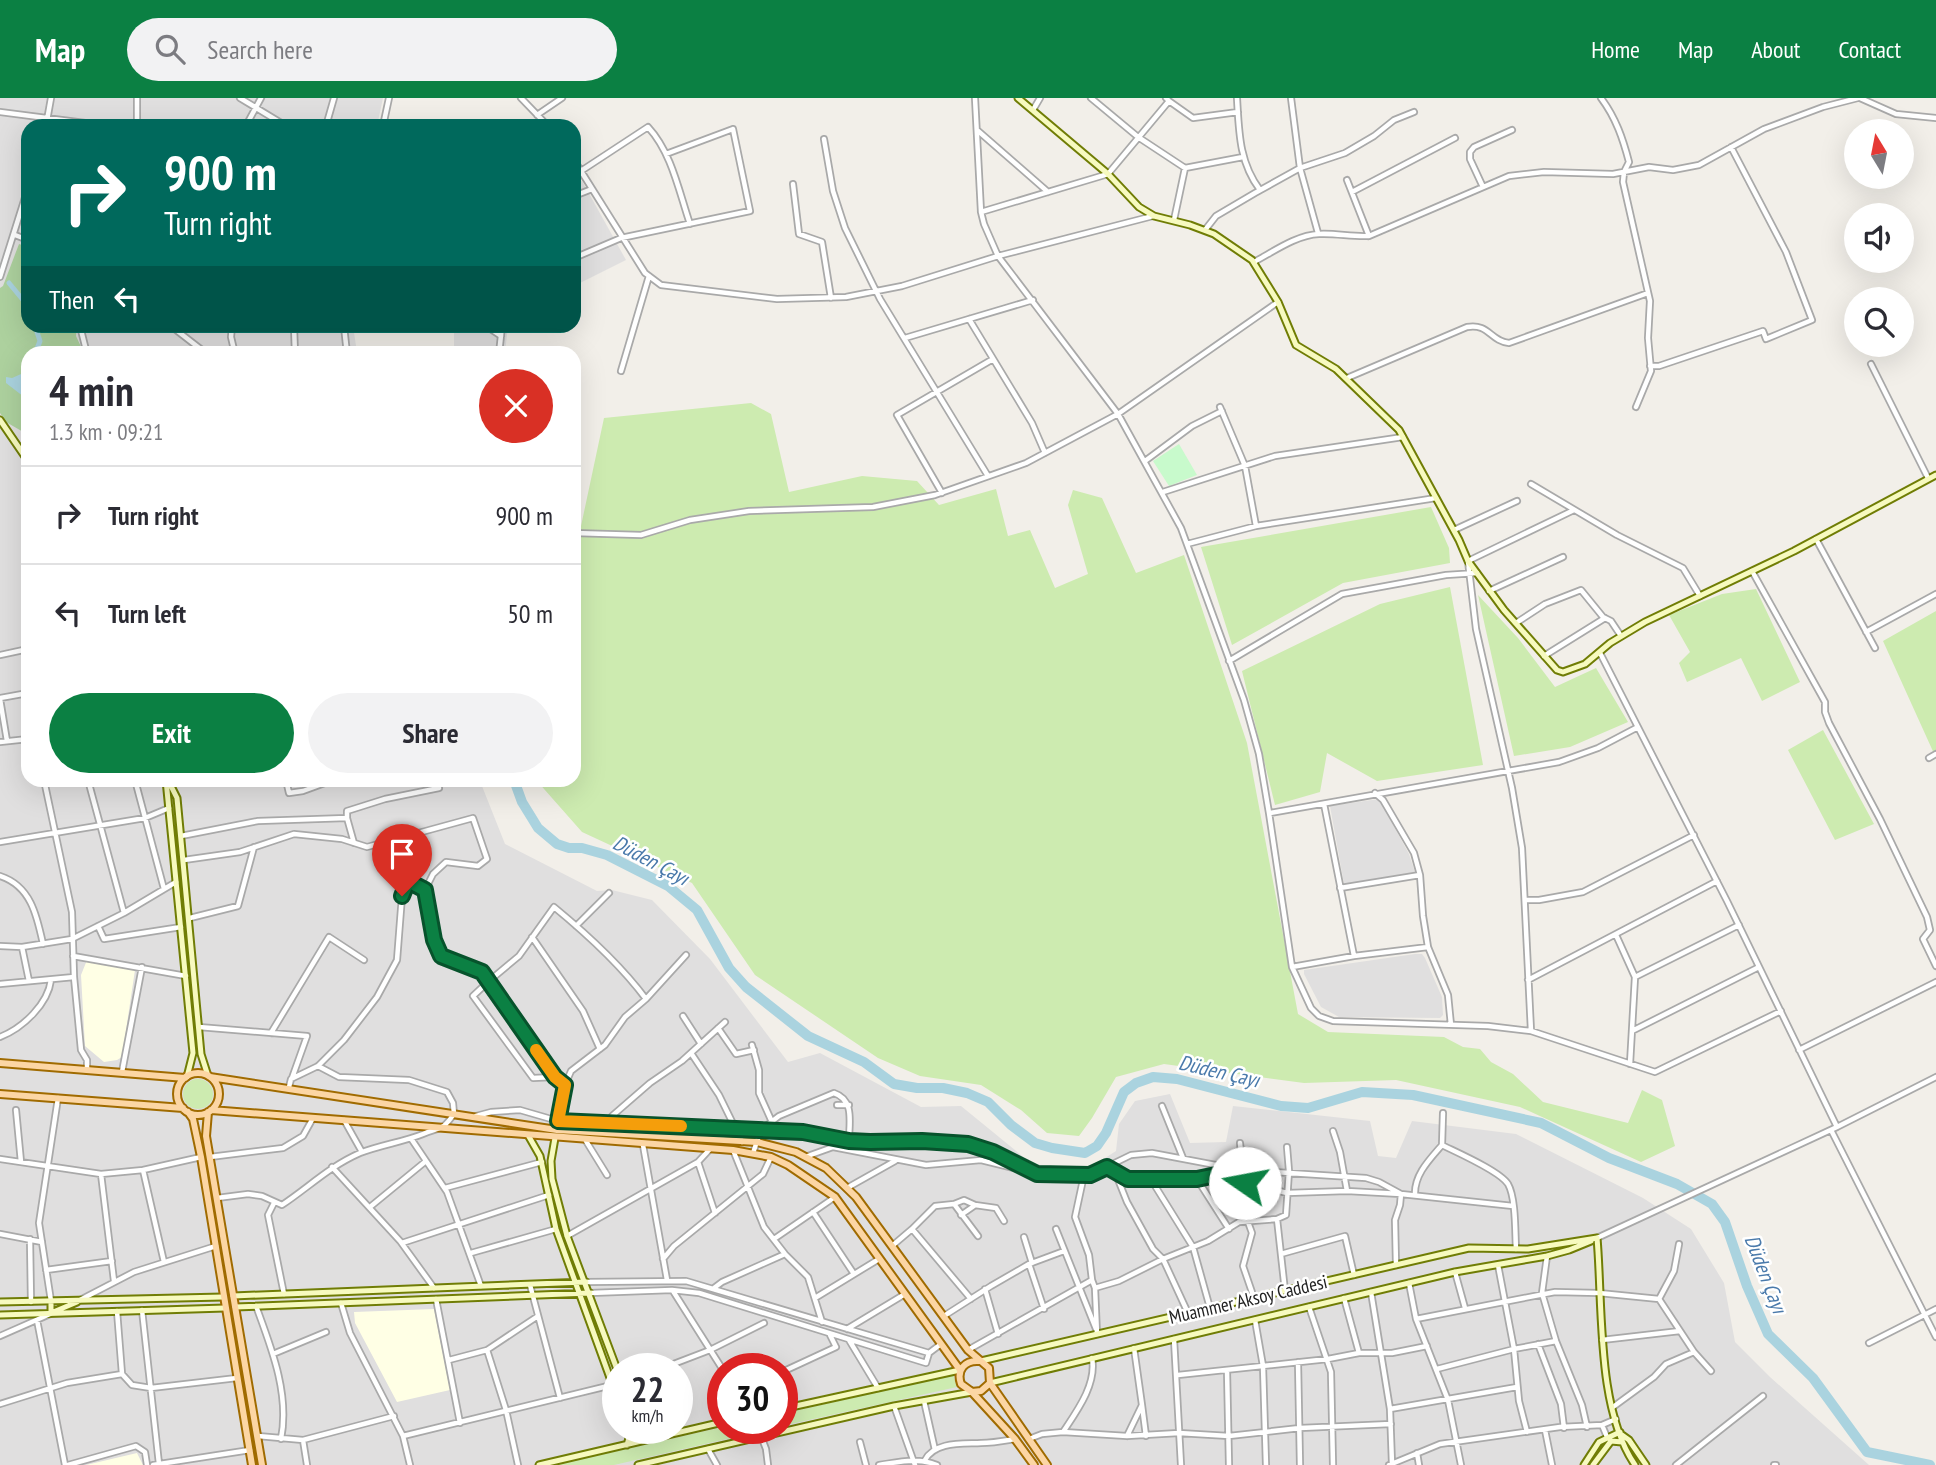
<!DOCTYPE html>
<meta charset="utf-8">
<style>
body{margin:0;font-family:"PT Sans Narrow",sans-serif;background:#f2f2f3;color:#2b2b33;height:100vh;display:flex;flex-direction:column;font-size:26px;white-space:nowrap}
*{box-sizing:border-box;margin:0}
p{font-size:23px;color:#7c7c81}
.icon{flex:none;width:38px;height:38px;fill:none;stroke:currentColor;stroke-width:2;stroke-linecap:round;stroke-linejoin:round}
.map{position:relative;flex:1;overflow:hidden}
.sheet{position:absolute;left:21px;top:248px;width:560px;height:441px;display:flex;flex-direction:column;background:#fff;border-radius:21px;box-shadow:0 7px 28px #0002}
.sheet>*{flex:none}
.guide{position:absolute;left:21px;top:21px;width:560px;height:214px;border-radius:21px;box-shadow:0 7px 28px #0002;background:#00695c;color:#fff;overflow:hidden}
.needle{width:46px;rotate:350deg}
.controls{position:absolute;left:1844px;top:21px;display:grid;gap:14px}
.controls a{display:grid;place-items:center;width:70px;height:70px;border-radius:50%;background:#fff;box-shadow:0 7px 28px #0002;font-size:35px}
.speed{position:absolute;left:602px;top:1255px;display:flex;gap:14px;font-size:35px;font-weight:700;text-align:center}
.speed>*{display:grid;place-content:center;width:91px;height:91px;border-radius:50%;background:#fff;box-shadow:0 7px 28px #0002;line-height:1}
.speed small{font-size:18px;font-weight:400}
.speed .limit{border:10px solid #d22;background:#fff;color:#111}
.pin{position:absolute;display:grid;place-items:center;width:60px;height:60px;color:#fff;margin:-72px -30px;border-radius:50% 50% 50% 0;rotate:-45deg;box-shadow:0 0 7px #0007}
.pin .icon{rotate:45deg}
.me{position:absolute;width:77px;margin:-38px;rotate:282deg;stroke-linejoin:round;filter:drop-shadow(0 0 5px #0008)}
.turn{display:flex;align-items:center;gap:24px;height:147px;padding:0 28px;font-size:32px}
.turn .icon{width:91px;height:91px;stroke-width:2.5}
.turn b{display:block;font-size:49px;line-height:60px}
.then{display:flex;align-items:center;height:66px;padding:0 28px;background:#0003;gap:14px;font-size:26px}
.round{display:grid;place-items:center;flex:none;width:74px;height:74px;border-radius:37px;background:#f2f2f3}
.head{display:flex;align-items:center;justify-content:space-between;height:119px;padding:0 28px}
h1{font-size:42px;font-weight:700;line-height:52px}
.button{display:flex;gap:14px;margin-top:auto;padding:14px 28px}
.button a{flex:1;height:80px;border-radius:42px;background:#0b8043;color:#fff;font-size:28px;font-weight:700;line-height:80px;text-align:center}
.button a+a{background:#f2f2f3;color:#2b2b33}
ul{padding:0;list-style:none}
li{display:flex;align-items:center;gap:21px;height:98px;padding:0 28px;border-top:2px solid #e1e1e2}
li div{flex:1}
li b{display:block;font-size:26px}
li em{font-style:normal}
header{display:flex;align-items:center;gap:42px;box-sizing:border-box;height:98px;padding:0 35px;background:#0b8043;color:#fff}
header strong{font-size:33px}
nav{display:flex;gap:38px;margin-inline-start:auto;font-size:24px}
.search{width:490px;height:63px;background:#f2f2f3;display:flex;align-items:center;gap:18px;box-sizing:border-box;padding:0 24px;border-radius:38px;color:#7c7c81;font-size:26px}
.map>svg:first-child{display:block}
.residential{fill:#e0dfdf;fill-rule:evenodd}
.education{fill:#ffffe5}
.grass{fill:#cdebb0}
.forest{fill:#add19e}
.park{fill:#c8facc}
.water{fill:#aad3df}
.lines{fill:none;stroke-linecap:round;stroke-linejoin:round}
.canal{stroke:#aad3df;stroke-width:5}
.river{stroke:#aad3df;stroke-width:10}
.street-casing{stroke:#a9a9a9;stroke-width:8}
.secondary-casing{stroke:#707d05;stroke-width:9}
.primary-casing{stroke:#a06b00;stroke-width:10}
.street{stroke:#fff;stroke-width:4.5}
.secondary{stroke:#f7fabf;stroke-width:5}
.primary{stroke:#fcd6a4;stroke-width:6}
.route-casing{stroke:#07532c;stroke-width:18}
.route{stroke:#0b8043;stroke-width:12}
.slow{stroke:#f59e0b;stroke-width:12}
.labels{text-anchor:middle;dominant-baseline:central;stroke-width:5;stroke-linejoin:round;paint-order:stroke}
.street-label{font-size:19px;fill:#222;stroke:#fff}
.water-label{font-size:21px;font-style:italic;fill:#4a7aab;stroke:#fff}
</style>
<header>
<strong>Map</strong>
<div class="search"><svg class="icon" aria-label="search" viewBox="0 0 24 24"><circle cx="10" cy="10" r="6"/><path d="M15 15l6 6"/></svg>Search here</div>
<nav><a>Home</a><a>Map</a><a>About</a><a>Contact</a></nav>
</header>
<div class="map">
<svg width="1936" height="1367" viewBox="0 0 1936 1367">
<rect width="100%" height="100%" fill="#f2efe9"/>
<path class="residential" d="M0 0H383L377 28H28V228H353L357 254 362 255 28 256V682L480 683 505 746 597 793 612 792 652 802 710 861 788 964 820 955 921 1009 961 1008 1032 1066 1088 1071 1116 1053 1119 1026 1135 1003 1170 996 1190 1045 1226 1044 1233 1008 1370 1023 1378 1058 1396 1060 1412 1023 1516 1036 1643 1100 1691 1131 1724 1185 1735 1244 1770 1279 1869 1367H0ZM618 1270H677V1330H618ZM723 1270H782V1330H723Z
M582 83 626 162 574 188V87Z
M454 228H508L505 255 454 256Z
M1379 701 1409 756 1415 774 1344 786 1330 708Z
M1415 856H1422L1425 860 1442 899 1443 917 1440 920 1339 919 1321 909 1304 876V872Z"/>
<path class="education" d="M87 862 135 872 122 959 117 962 104 964 85 948 81 877Z
M434 1211 450 1292 397 1304 355 1225 354 1214Z
M137 1355 143 1367H86Z"/>
<path class="grass" d="M751 305 771 316 789 394 862 378 917 383 939 407 996 391 1008 438 1030 432 1055 490 1088 476 1068 407 1073 392 1102 400 1136 475 1184 457 1247 645 1298 916 1328 934 1444 939 1463 949 1480 951 1491 964 1513 976 1543 1004 1628 1025 1642 992 1662 1002 1675 1048 1641 1064 1520 1009 1396 982 1304 985 1164 966 1116 979 1092 1020 1079 1038 1047 1035 1021 1012 981 987 920 978 878 960 755 877 692 785 582 734 537 683 574 682V461L604 320Z
M1431 409 1449 450 1450 465 1343 485 1232 547 1201 449Z
M1450 489 1483 667 1377 683 1327 655 1320 694 1275 707 1242 573 1380 506Z
M1756 491 1800 584 1762 603 1741 560 1687 584 1679 565 1690 554 1669 517 1722 496Z
M1478 497 1518 540 1555 589 1596 570 1628 624 1570 649 1514 658Z
M1936 513V660L1883 543Z
M1823 632 1874 726 1835 742 1788 652Z
M183 996a15 15 0 1 1 30 0a15 15 0 1 1-30 0Z
M953 1276 957 1289 782 1328V1316Z
M723 1329 775 1330 614 1367H555Z"/>
<path class="forest" d="M19 146 28 149V228H77L76 238 84 255 28 256V347L25 335 6 324 0 315V190L3 188Z"/>
<path class="park" d="M1179 346 1197 377 1169 388 1153 363Z"/>
<path class="water" d="M28 273V302L6 285V279L12 280Z"/>
<g class="lines">
<path class="canal" d="M9 185 28 208
M35 256 40 243 35 228"/>
<path class="river" d="M514 682 522 704 538 730 557 746 569 750H582L607 757 668 788 697 812 729 870 746 889 808 938 864 964 894 986 917 990H943L967 995 988 1004 1011 1027 1035 1045 1052 1050 1085 1055 1097 1048 1106 1035 1124 994 1136 985 1153 979 1177 981 1281 1008 1308 1010 1362 994 1413 997 1541 1025 1609 1060 1677 1086 1712 1106 1725 1124 1747 1188 1768 1236 1813 1280 1867 1354 1930 1367"/>
<defs>
<path id="street" d="M240 0 286 28
M521 0 548 28
M1091 0 1138 39 1185 70 1174 122
M1237 0C1239 34 1239 64 1260 92
M1291 0 1300 70 1318 135
M1601 0C1616 20 1623 41 1629 64L1624 74 1623 84 1650 203 1648 240 1651 273 1636 309
M1860 0 1896 16 1936 20
M1169 3 1193 20 1238 14
M1033 12 1040 0
M0 14 93 26 141 28
M537 17 562 0
M46 28 51 0
M137 28V0
M244 28 248 24 261 0
M326 28 334 0
M383 28 389 0
M977 32 1048 94
M824 41 833 93 845 130 880 201 988 378
M574 62 645 175 661 187 777 201 846 199 902 188 998 158 1153 118
M1185 70 1243 59
M581 73 648 29C672 55 679 94 690 126
M1347 82 1369 138
M793 86 799 136 822 144 831 200
M1483 89 1470 61V54L1474 49 1512 32
M1352 94 1455 40
M574 98 592 91
M981 114 1108 76 1169 3 1166 0
M1205 132 1216 118 1255 95 1300 70 1345 55 1374 38 1394 22 1414 14
M15 137 28 142
M574 160 621 140 750 113 733 31 666 56
M1254 164C1273 154 1296 137 1319 136 1336 135 1352 139 1369 138L1509 78 1544 74 1613 76 1649 69 1673 72 1699 67 1764 31 1823 9 1858 0
M0 179 28 90
M1278 204 1118 316 1181 430 1244 602 1259 656 1269 715 1292 869 1311 910 1319 918 1333 923 1488 928 1531 933 1655 974 1781 913
M969 221 1032 325 1045 355
M80 228 87 256
M171 228 207 256
M232 228 231 239 235 256
M294 228 295 256
M344 228 347 256
M486 228 501 238
M905 240 1033 202
M499 256 502 228
M1871 266 1928 380
M1650 268H1659L1763 233 1766 241 1812 222 1786 154 1731 49
M621 273 649 178
M1347 280 1467 229C1489 225 1490 243 1509 245L1648 195
M1220 309 1245 368 1256 428
M1145 363 1192 328 1222 313
M1531 386 1617 437 1683 470 1700 498
M1163 394 1275 358 1403 339
M942 395 897 317 993 261
M1454 432 1517 403
M574 435 641 437 690 422 749 413 873 409 935 397 1026 365 1118 316 998 158 984 126 981 114 975 0
M1816 441 1875 550
M1187 446 1256 428 1436 400
M1752 473 1825 604V614L1829 625 1880 721 1927 819 1930 832 1923 841 1936 868
M1489 493 1563 459
M1516 525 1545 506 1581 492 1603 519 1611 523 1621 538
M1866 534 1936 496
M1600 555 1727 803 1837 1029 1936 979
M0 557 28 551
M1544 558 1605 520
M1229 563 1342 496 1446 477 1477 475
M0 600 28 595
M0 601 7 643
M0 644 28 641
M1929 660 1936 656
M44 682 72 814 74 879 81 952 87 962V971
M88 682 124 815
M135 682 164 791
M286 682 289 695 303 693 333 682
M1375 695 1383 702 1414 755 1420 777 1423 818 1428 849 1448 897 1451 927
M1324 706 1354 858
M1270 715 1559 664 1598 650 1638 629
M347 720 354 745
M181 738 258 723 347 720V713L385 701 439 690
M0 744 145 720 169 710
M184 762 240 754 294 736 342 741 367 749 473 720 487 761 478 768 446 764 433 776 425 792
M0 778C31 788 37 818 43 846
M408 784 425 792 434 842 441 858 482 874 489 883 519 858 554 809C588 837 620 866 646 901L686 857
M1340 790 1420 777
M1525 802H1539L1583 794 1694 737
M190 820 238 808 254 749
M98 828 104 841 181 829
M576 828 609 795
M1616 837 1635 879
M532 839 583 913 600 951
M0 848 22 849 72 841 124 815 176 784
M22 849 29 883
M73 858 186 878
M1292 869 1354 858 1428 849
M1528 882 1717 783
M0 886 74 879
M683 918 701 946
M199 929 307 938 292 980
M718 930 736 956 754 952
M1531 933 1522 750 1512 690 1476 531 1468 463 1574 412
M1632 933 1759 869
M271 935 329 839 364 862
M0 939C23 930 48 906 51 882
M752 947 759 972V995L772 1024
M1799 952 1936 884
M691 955 719 997 742 1044
M1630 966 1635 879 1739 827
M122 974 142 869
M555 979 533 980 473 898 489 883 555 979 565 987 558 1025
M565 987 571 973 605 947 625 919 646 901
M289 989 291 981 318 968 344 942 377 899 397 862 402 798 408 784 400 754 391 742
M837 1007H849
M1162 1008 1183 1060
M16 1012 21 1064
M476 1018 491 1014 520 1012 558 1023 761 1032 779 1018 834 995C855 1002 849 1025 849 1043
M344 1022 362 1054
M612 1025V1018L650 985 682 963 725 924
M1831 1032 1936 1239
M1333 1033 1340 1054 1347 1093
M412 1042 447 1094 481 1188
M586 1043 607 1077
M1240 1045 1248 1124 1252 1135 1243 1168 1254 1200
M643 1047 667 1182
M1442 1047 1443 1015
M733 1052 764 1129 785 1156 808 1179 822 1224
M753 1055 761 1032 803 1034 849 1043 968 1046 993 1054 1027 1071
M210 1059 283 1050 303 1038 313 1020
M805 1059 833 1049 926 1067 981 1062 1037 1076 1090 1077 1131 1057 1152 1055 1242 1072 1366 1080 1379 1084 1401 1096 1400 1107 1395 1122 1396 1167
M0 1061 101 1076 143 1072 201 1059
M698 1064 715 1115
M332 1069 400 1143 434 1190
M1107 1070 1128 1081H1197L1216 1077 1287 1095 1347 1093 1401 1096 1513 1108
M143 1072 164 1164
M1115 1074 1127 1104 1153 1151 1163 1161 1188 1215
M101 1076 114 1183
M1084 1077 1075 1119 1089 1157 1092 1182
M1197 1081 1229 1131
M1152 1083 1193 1149 1210 1210
M445 1090 542 1064
M847 1090 895 1063
M1415 1097C1414 1077 1429 1062 1442 1047 1456 1054 1500 1073 1508 1086 1516 1100 1515 1134 1516 1151
M217 1100 248 1096 262 1098 282 1107C309 1089 330 1068 360 1055 380 1047 403 1044 423 1036 442 1028 441 1034 454 1016L453 1005 447 994 409 982 339 979 318 968
M274 1105 268 1117 284 1196
M954 1106 964 1102 975 1107 996 1110 1004 1123
M370 1109 426 1063
M813 1114 854 1176
M961 1117 974 1108
M1277 1121 1285 1193
M912 1131 935 1108 954 1106 978 1138
M1056 1131 1096 1231
M0 1136 42 1144
M567 1138 698 1064 710 1051
M1024 1139 1032 1165
M1597 1140 1837 1029
M30 1141 31 1204
M774 1141 835 1099
M402 1145 549 1097
M892 1148 912 1131 971 1201
M471 1155 556 1131
M1281 1156 1345 1138 1354 1177
M1547 1158 1542 1195 1556 1243 1582 1307 1587 1329
M663 1161 674 1148 763 1076 771 1059
M1029 1166 1064 1153
M1498 1167 1514 1251 1519 1303 1527 1334
M46 1172 112 1163
M1455 1174 1465 1210
M586 1184 686 1183 929 1255
M1409 1185 1416 1221 1448 1302 1461 1367
M530 1187 560 1300
M714 1190 722 1184 785 1156
M1095 1190 1119 1183 1163 1161 1208 1143 1239 1124 1277 1121 1286 1117 1289 1073 1287 1049
M985 1191 998 1236
M673 1193 723 1272
M1371 1194 1390 1311 1392 1366
M590 1195 672 1192 699 1195 926 1265 929 1255 941 1246
M815 1200 879 1161
M1344 1200 1359 1255
M436 1201 460 1325
M1659 1201 1694 1254 1711 1273
M80 1202 134 1174 216 1148
M51 1203 39 1125 58 1000
M341 1205 350 1235 403 1338 410 1367
M256 1208C271 1249 290 1296 281 1341
M1309 1209 1331 1274 1333 1367
M142 1212 159 1366
M117 1213 122 1276 132 1287 151 1290 237 1280
M944 1218 991 1188 1029 1166 1044 1211
M1416 1221 1555 1194 1599 1195 1659 1201 1674 1173 1679 1146
M37 1222 65 1367
M1255 1222 1263 1268 1266 1367
M847 1231 905 1196
M0 1238 50 1216
M1174 1241 1181 1367
M849 1242 878 1290
M1602 1242 1680 1233
M1869 1245 1936 1211
M1538 1246 1561 1306 1564 1330
M487 1252 506 1312 518 1367
M968 1252 1092 1182 1095 1190 1097 1236
M273 1256 326 1234
M449 1262 487 1252 538 1218
M1298 1264 1300 1367
M663 1270 710 1252 764 1225
M1437 1271 1514 1251 1556 1243
M1227 1272 1229 1367
M782 1274 836 1249 830 1237
M1178 1277 1328 1261 1359 1255H1392L1427 1248
M924 1303 935 1352
M0 1306 67 1285 122 1276
M1142 1307 1146 1338
M894 1308 915 1367
M1613 1309 1654 1279 1666 1266 1694 1254
M1390 1311 1517 1289
M1602 1327 1607 1339
M1545 1332 1552 1367
M1063 1334C1077 1313 1097 1286 1092 1260
M258 1338 303 1342 394 1318
M403 1338 612 1287
M761 1338 766 1351 768 1367
M1127 1338 1142 1307 1134 1250
M1029 1341 1042 1336 1063 1334 1127 1338 1179 1335 1229 1338 1300 1330 1391 1326
M303 1342 307 1367
M860 1344 866 1367
M708 1351 717 1367
M1417 1355 1419 1367
M925 1362C935 1343 963 1346 981 1345 992 1345 1003 1343 1015 1341
M68 1367 136 1348 145 1354 147 1367
M153 1367 250 1352
M879 1367C899 1364 917 1359 937 1367
M1389 1367 1440 1346 1560 1329 1602 1327 1616 1321
M1676 1367 1763 1298
M1774 1367H1776"/>
<path id="secondary" d="M1018 0 1108 76 1139 109 1154 118 1190 127 1214 136 1252 162 1278 204 1296 247 1336 271 1399 332 1459 442 1468 463 1504 512 1557 572 1563 574 1585 566 1610 545 1645 524 1794 453 1936 377
M0 322 28 363
M166 682 193 955 187 979
M168 682 177 700 201 956 208 978
M528 1037 540 1058 556 1131 618 1302
M555 1040 551 1063 552 1081 567 1138 618 1274
M1597 1140C1603 1207 1596 1310 1635 1367
M233 1198 586 1184
M51 1203V1215L77 1204
M0 1204 223 1199
M235 1209 590 1195
M0 1217 225 1210
M981 1263 1469 1150 1528 1151 1597 1140
M990 1285 1455 1174 1547 1158 1569 1152 1591 1143
M782 1311 960 1272
M638 1330 646 1342
M1622 1337 1629 1342 1646 1367
M627 1347 629 1340 628 1330
M539 1367 723 1324
M638 1367 894 1308 972 1294
M1584 1367 1599 1344 1620 1334
M1593 1367 1611 1343 1622 1344"/>
<path id="primary" d="M0 965 185 980
M177 996a21 21 0 1 1 42 0a21 21 0 1 1-42 0Z
M210 979 557 1032 757 1044 796 1054 826 1070 856 1099 968 1252 989 1270 990 1285 1047 1367
M0 996 183 1010
M211 1012 733 1052 771 1059 788 1067 835 1099 960 1272
M188 1014 193 1021 201 1059 252 1367
M208 1014 206 1038 262 1367
M979 1263C965 1262 956 1272 961 1286L972 1294 1015 1341 1034 1367
M972 1294 981 1293 990 1285"/>
</defs>
<use href="#street" class="street-casing"/>
<use href="#secondary" class="secondary-casing"/>
<use href="#primary" class="primary-casing"/>
<use href="#street" class="street"/>
<use href="#secondary" class="secondary"/>
<use href="#primary" class="primary"/>
</g>
<g class="lines">
<defs>
<path id="route" d="M402 798 408 783 425 792 434 842 441 858 482 874 555 979 565 987 558 1023 803 1034 849 1043 870 1044 922 1043 968 1046 993 1054 1037 1076 1090 1077 1107 1069 1128 1081H1197L1216 1077 1245 1085"/>
</defs>
<use href="#route" class="route-casing"/>
<use href="#route" class="route"/>
<path class="slow" d="M536 952 555 979 565 987 558 1023 681 1028"/>
</g>
<g class="labels">
<g class="street-label">
<text transform="translate(1248 1201) rotate(-13)">Muammer Aksoy Caddesi</text>
</g>
<g class="water-label">
<text transform="translate(651 762) rotate(28)">Düden Çayı</text>
<text transform="translate(1219 973) rotate(13)">Düden Çayı</text>
<text transform="translate(1766 1176) rotate(69)">Düden Çayı</text>
</g>
</g>
</svg>
<div class="controls">
<a><svg class="needle" viewBox="-14 -14 28 28"><path d="M0-13l5 13h-10z" fill="#e53935"/><path d="M0 13l5-13h-10z" fill="#7c7c81"/></svg></a>
<a><svg class="icon" aria-label="sound" viewBox="0 0 24 24"><path d="M4 9h4l5-4v14l-5-4H4zM17 9q2 3 0 6"/></svg></a>
<a><svg class="icon" aria-label="search" viewBox="0 0 24 24"><circle cx="10" cy="10" r="6"/><path d="M15 15l6 6"/></svg></a>
</div>
<div class="speed"><div>22<small>km/h</small></div><div class="limit">30</div></div>
<div class="pin" style="left:402px;top:798px;background:#d93025"><svg class="icon" aria-label="arrive" viewBox="0 0 24 24"><path d="M6 21V4h12l-3 4 3 4H6"/></svg></div>
<svg class="me" style="left:1245px;top:1085px" viewBox="-20 -20 40 40"><circle r="19" fill="#fff"/><path d="M0-13L10 11 0 6-10 11z" fill="#0b8043"/></svg>
<div class="guide">
<div class="turn"><svg class="icon" aria-label="right" viewBox="0 0 24 24"><path d="M7 20v-9h11M14 6l5 5-5 5"/></svg><div><b>900 m</b>Turn right</div></div>
<div class="then">Then<svg class="icon" aria-label="left" viewBox="0 0 24 24"><path d="M17 20v-9H6M10 6l-5 5 5 5"/></svg></div>
</div>
<section class="sheet">
<div class="head"><div><h1>4 min</h1><p>1.3 km · 09:21</p></div><a class="round" style="background:#d93025;color:#fff"><svg class="icon" aria-label="close" viewBox="0 0 24 24"><path d="M6 6l12 12M18 6L6 18"/></svg></a></div>
<ul>
<li><svg class="icon" aria-label="right" viewBox="0 0 24 24"><path d="M7 20v-9h11M14 6l5 5-5 5"/></svg><div><b>Turn right</b></div><em>900 m</em></li>
<li><svg class="icon" aria-label="left" viewBox="0 0 24 24"><path d="M17 20v-9H6M10 6l-5 5 5 5"/></svg><div><b>Turn left</b></div><em>50 m</em></li>
</ul>
<div class="button"><a>Exit</a><a>Share</a></div>
</section>
</div>
